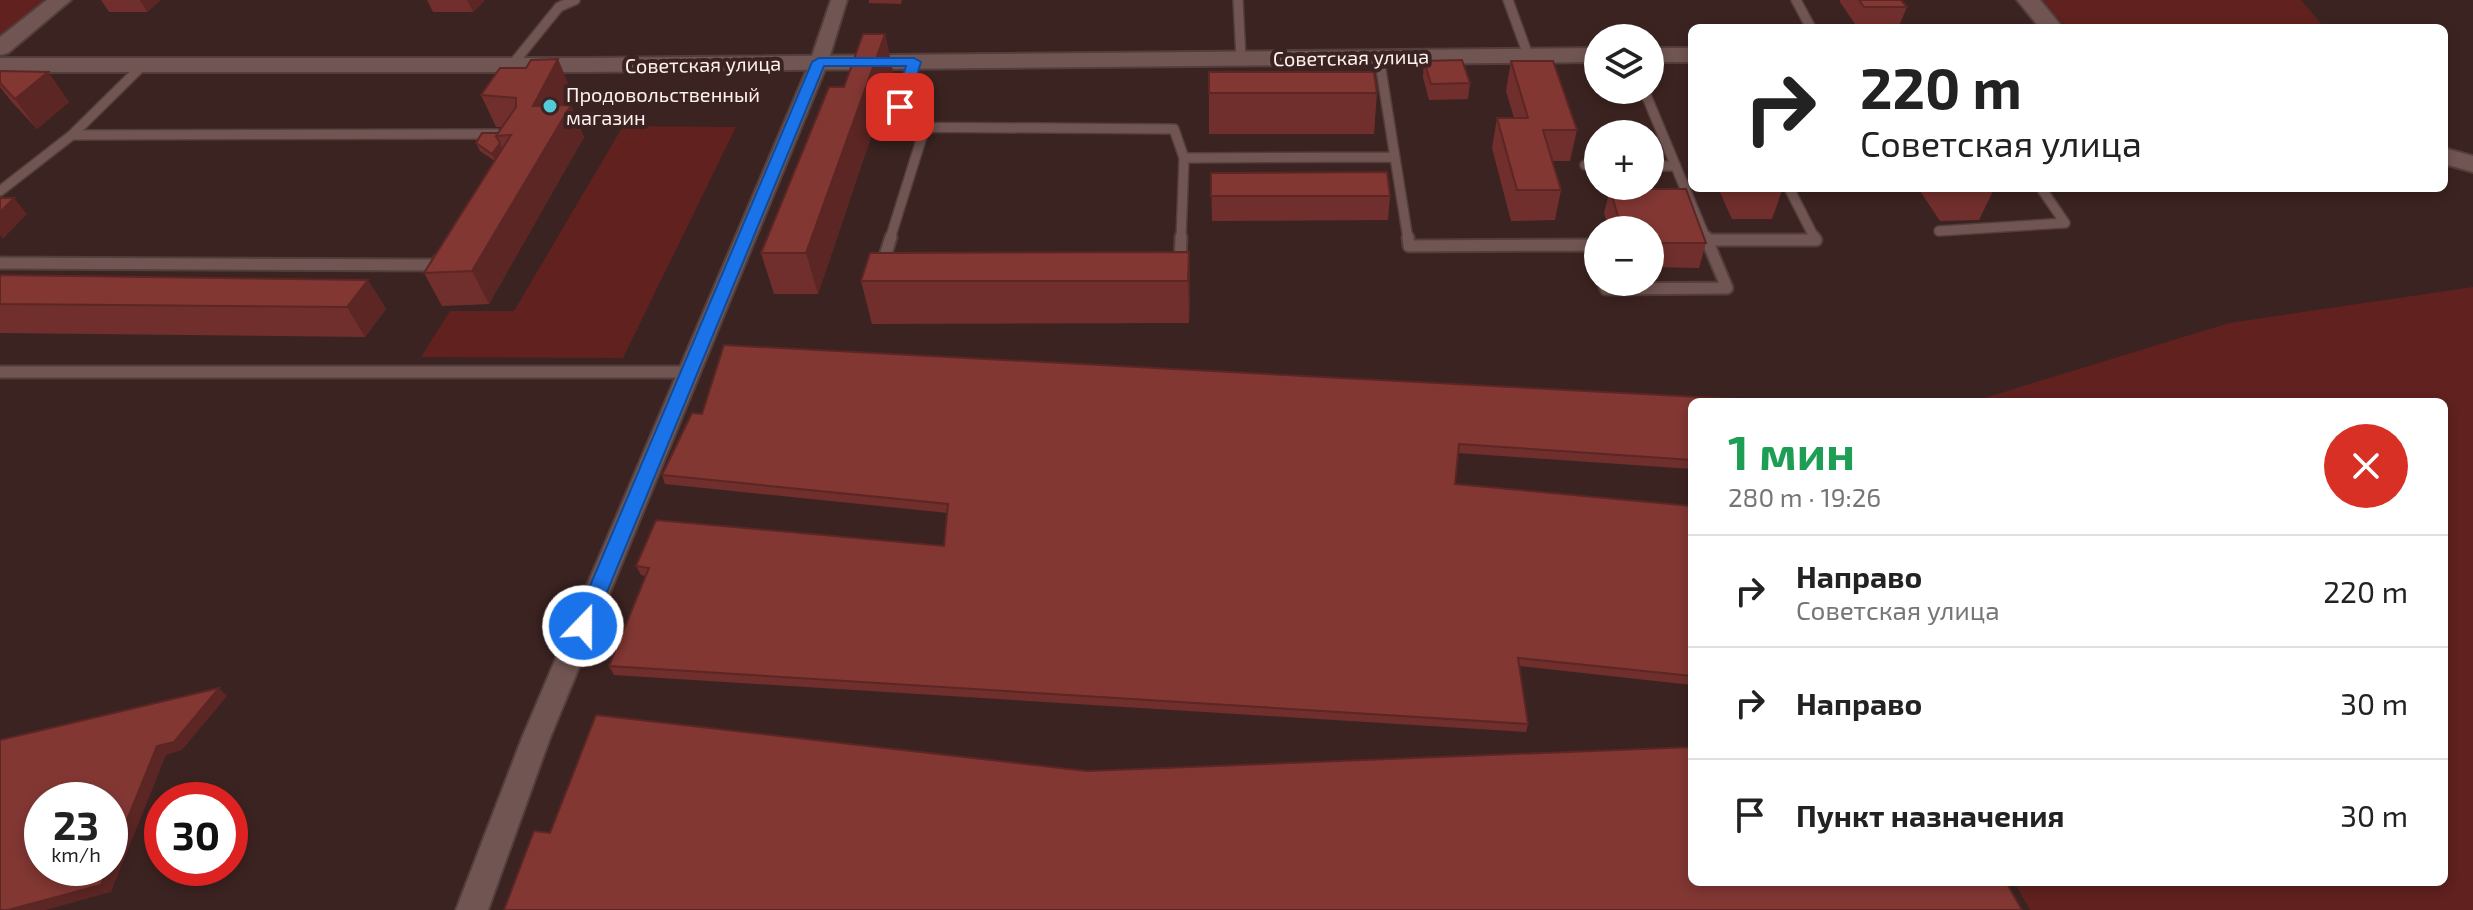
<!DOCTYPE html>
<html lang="ru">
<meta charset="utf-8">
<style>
body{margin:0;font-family:"Exo 2",sans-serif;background:#f6f6f6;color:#222;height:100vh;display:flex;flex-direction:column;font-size:30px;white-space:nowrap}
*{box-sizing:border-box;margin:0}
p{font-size:26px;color:#767676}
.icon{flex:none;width:44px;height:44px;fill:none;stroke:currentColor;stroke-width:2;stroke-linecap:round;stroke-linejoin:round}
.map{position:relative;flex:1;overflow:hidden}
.drawer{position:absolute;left:1688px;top:398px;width:760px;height:488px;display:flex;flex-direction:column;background:#fff;border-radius:12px;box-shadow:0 4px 12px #0003}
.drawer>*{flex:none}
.banner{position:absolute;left:1688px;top:24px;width:760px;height:168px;border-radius:12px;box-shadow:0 4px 12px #0003;background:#fff;color:#222;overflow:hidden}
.tools{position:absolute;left:1584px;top:24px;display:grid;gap:16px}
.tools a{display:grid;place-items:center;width:80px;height:80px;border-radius:50%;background:#fff;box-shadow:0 4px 12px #0003;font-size:40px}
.speed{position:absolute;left:24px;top:782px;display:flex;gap:16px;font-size:40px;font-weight:700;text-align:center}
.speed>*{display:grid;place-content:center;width:104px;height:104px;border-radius:50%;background:#fff;box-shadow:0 4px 12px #0003;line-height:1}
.speed small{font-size:20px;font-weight:400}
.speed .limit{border:12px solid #d22;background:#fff;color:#111}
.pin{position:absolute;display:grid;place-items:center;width:68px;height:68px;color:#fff;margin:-34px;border-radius:16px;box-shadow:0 4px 12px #0006}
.me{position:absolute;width:88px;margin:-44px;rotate:22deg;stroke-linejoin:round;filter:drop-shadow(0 0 6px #0008)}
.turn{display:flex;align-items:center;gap:28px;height:168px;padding:0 40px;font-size:36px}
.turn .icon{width:104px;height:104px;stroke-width:2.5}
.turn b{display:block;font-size:56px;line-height:68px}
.round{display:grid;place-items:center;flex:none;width:84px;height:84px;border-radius:42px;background:#f6f6f6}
.overview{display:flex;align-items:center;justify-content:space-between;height:136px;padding:0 40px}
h1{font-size:48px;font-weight:700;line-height:60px;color:#1e9e55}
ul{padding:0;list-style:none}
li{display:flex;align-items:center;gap:24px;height:112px;padding:0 40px;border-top:2px solid #e0e0e0}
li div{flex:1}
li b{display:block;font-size:30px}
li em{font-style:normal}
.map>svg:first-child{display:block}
.green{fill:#60211f}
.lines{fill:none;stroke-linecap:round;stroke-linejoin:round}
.lane-far1-casing{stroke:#523e3c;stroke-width:12}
.lane-casing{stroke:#523e3c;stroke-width:15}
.street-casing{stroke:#523e3c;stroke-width:4}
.secondary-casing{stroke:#523e3c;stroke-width:4}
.lane-far1{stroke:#715552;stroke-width:9}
.lane{stroke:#715552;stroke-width:11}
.street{fill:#715552;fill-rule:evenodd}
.secondary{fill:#715552;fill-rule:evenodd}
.wall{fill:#702f2c}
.shaded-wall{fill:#5b2624}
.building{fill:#823733;stroke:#5b2624;stroke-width:2}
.route{fill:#1a73e8;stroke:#114b97;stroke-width:2}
.poi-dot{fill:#52cbd8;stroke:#3b2321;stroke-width:3}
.labels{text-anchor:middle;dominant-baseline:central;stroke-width:8;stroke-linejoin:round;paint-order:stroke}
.far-street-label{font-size:20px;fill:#fef1ef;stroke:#3b2321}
.far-poi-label{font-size:20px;fill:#fef1ef;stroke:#3b2321;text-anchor:start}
</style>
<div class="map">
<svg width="2473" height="910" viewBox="0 0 2473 910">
<rect width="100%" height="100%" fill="#3b2321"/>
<path class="green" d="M0 0H46L0 36Z
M2038 0H2301L2325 28H2068Z
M623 126 736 127 623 358 421 357 450 311H514Z
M2473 287V910H2030L2014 882H2444V402H1971L2229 323Z"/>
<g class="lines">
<defs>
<path id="lane-far1" d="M1238 0 1241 59
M1508 0 1528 55
M1796 0 1811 28
M1379 57 1408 239
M914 62 894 127 1174 129 1184 158 1395 157
M512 65 559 7 575 0
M1644 90 1706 239
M72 135 497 134
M1585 165H1598
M1650 166H1676
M1789 188 1815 239
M0 191 72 135 144 64
M1939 231 2065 223 2041 188
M890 239 925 127
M1181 239 1184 158"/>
<path id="lane" d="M1408 237 1409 246 1591 245 1598 265
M1706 237 1707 240H1816L1814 237
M0 263 436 265 439 260
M882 266 891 237
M1180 266 1181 237
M1603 282 1606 289 1727 288 1707 240
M0 372H688"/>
<path id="street" d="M831 0H847L828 62 550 738 488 910H456L522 738 810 62Z"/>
<path id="secondary" d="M47 0H71L8 53 0 55V37Z
M2017 0H2040L2063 28H2040Z
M1598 48V62L585 72H0V58H585Z
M1650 48H1692V62H1650Z
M2444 148 2473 156V172L2444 164Z"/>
</defs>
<use href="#lane-far1" class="lane-far1-casing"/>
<use href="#lane" class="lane-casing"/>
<use href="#street" class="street-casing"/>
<use href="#secondary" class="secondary-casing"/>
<use href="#lane-far1" class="lane-far1"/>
<use href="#lane" class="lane"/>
<use href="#street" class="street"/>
<use href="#secondary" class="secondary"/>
</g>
<path class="wall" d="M101 0H161L147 12H109Z
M427 0H484V1L473 12H433Z
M869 0H902L901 4 869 3Z
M1840 0H1901L1907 7 1899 26 1857 27 1840 2Z
M885 34 893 72 818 294H774L761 253 844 87Z
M1424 61 1470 83 1468 99 1429 100 1423 77Z
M1511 61 1577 130 1570 161H1552L1561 190 1555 220 1511 221 1492 148 1497 118H1514L1506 91Z
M0 71 48 72 69 102 37 129 11 101 0 87Z
M571 90 563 105 584 137 489 304 442 306 424 273 495 161 480 151 476 143 498 133 502 127H496L481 95Z
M1209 93H1377L1374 134H1209Z
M1211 173 1390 196 1388 220 1212 221Z
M1718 188H1783L1772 219H1732Z
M1918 188H1993L1994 189 1979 220 1940 221Z
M1610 189 1706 243 1699 268 1650 267V230H1609L1604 213Z
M1189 252 1190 295 1189 323 872 324 861 281Z
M0 275 368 280 386 309 365 337 0 333Z
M1692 402V469L1458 453 1455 484 1692 506V685L1519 666 1528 724 1526 732 614 675 609 666 646 576 641 575 636 566 944 546 948 513 665 484 662 475 702 414Z"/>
<path class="shaded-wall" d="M140 0H161L147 12Z
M467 0H484V1L473 12Z
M885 34 893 72 818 294 806 253Z
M558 59 571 90 546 137 533 106Z
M48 72 69 102 37 129 15 99Z
M571 105 584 137 489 304 472 271Z
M500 143 503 151 496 162 492 154Z
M14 198 27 214 3 239 0 235V212Z
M1189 252 1190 295 1189 323 1188 281Z
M368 280 386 309 365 337 347 307Z
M219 688 227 696 182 750 166 755 111 892 46 910H8L110 868V862L157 746Z"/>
<path class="building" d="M1859 0H1901L1907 7H1864Z
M863 34H885L806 253H761L829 87H844Z
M558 59 533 106 571 105 472 271 424 273 511 135 496 136 516 107V98L481 95 500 68H526L531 60Z
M1462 60 1470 83 1431 84 1424 61Z
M1511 61H1553L1577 130H1543L1561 190H1517L1497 118H1528Z
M0 71 48 72 15 99 0 83Z
M1209 72H1374L1377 93H1209Z
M482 133H498L496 136 500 143 492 154 476 143Z
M1387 172 1390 196H1211V173Z
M1952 188H1993L1994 189 1954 190Z
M1610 189H1686L1706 243H1650V230H1622Z
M0 198H14L0 212Z
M1189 252 1188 281H861L870 253Z
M0 275 368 280 347 307 0 304Z
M724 345 1792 402H1692V460L1459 444 1455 484 1692 506V676L1518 658 1528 724 609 666 649 568 636 566 656 520 944 546 948 504 662 475 692 413 702 414Z
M219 688 174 742 157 746 110 862V800H42V868H108L101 885 8 910H0V740Z
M596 715 1087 771 1692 747V882H2006L2022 910H504L534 831 550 833Z"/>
<path class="route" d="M819 58H914L921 62 907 107 900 111 893 107 906 66H824L593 626 583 634 576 631 573 626 812 62Z"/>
<circle class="poi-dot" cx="550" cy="106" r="8"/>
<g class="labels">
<g class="far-street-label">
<text transform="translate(1351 57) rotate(-1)">Советская улица</text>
<text transform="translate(703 64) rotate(-1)">Советская улица</text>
</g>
<g class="far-poi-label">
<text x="566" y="94">Продовольственный<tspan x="566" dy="23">магазин</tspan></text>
</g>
</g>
</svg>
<div class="tools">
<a><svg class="icon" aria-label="layers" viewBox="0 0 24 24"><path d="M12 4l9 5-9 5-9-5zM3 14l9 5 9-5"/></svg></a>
<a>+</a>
<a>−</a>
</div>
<div class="speed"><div>23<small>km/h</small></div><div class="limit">30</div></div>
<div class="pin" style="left:900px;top:107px;background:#d93025"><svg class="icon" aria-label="arrive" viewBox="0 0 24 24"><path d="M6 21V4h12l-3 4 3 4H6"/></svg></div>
<svg class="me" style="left:583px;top:626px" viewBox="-20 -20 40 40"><circle r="17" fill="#1a73e8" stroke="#fff" stroke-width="3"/><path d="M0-11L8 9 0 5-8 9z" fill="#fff"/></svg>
<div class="banner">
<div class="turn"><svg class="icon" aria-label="right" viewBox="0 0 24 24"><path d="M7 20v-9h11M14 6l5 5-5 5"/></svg><div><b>220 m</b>Советская улица</div></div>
</div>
<section class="drawer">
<div class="overview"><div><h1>1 мин</h1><p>280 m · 19:26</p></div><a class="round" style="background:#d93025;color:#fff"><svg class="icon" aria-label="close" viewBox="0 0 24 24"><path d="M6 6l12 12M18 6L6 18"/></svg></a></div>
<ul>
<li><svg class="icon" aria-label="right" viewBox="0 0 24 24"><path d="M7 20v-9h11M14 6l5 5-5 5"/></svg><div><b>Направо</b><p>Советская улица</p></div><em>220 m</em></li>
<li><svg class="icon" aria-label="right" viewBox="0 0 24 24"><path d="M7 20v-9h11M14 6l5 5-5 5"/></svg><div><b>Направо</b></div><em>30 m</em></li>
<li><svg class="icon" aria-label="arrive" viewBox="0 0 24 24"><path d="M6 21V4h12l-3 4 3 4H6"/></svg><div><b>Пункт назначения</b></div><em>30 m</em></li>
</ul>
</section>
</div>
